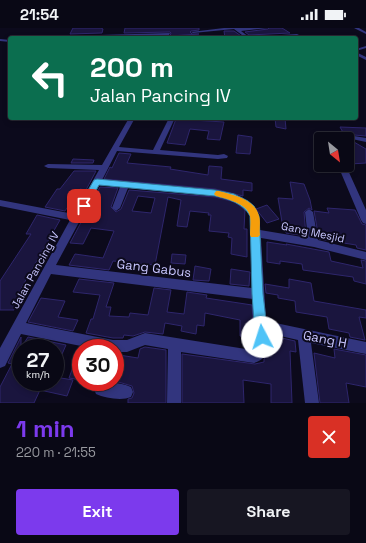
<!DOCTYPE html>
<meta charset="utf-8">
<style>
body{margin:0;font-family:"Space Grotesk",sans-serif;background:#171622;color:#f1f3f6;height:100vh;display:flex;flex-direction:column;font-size:15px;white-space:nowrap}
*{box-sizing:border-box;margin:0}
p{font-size:13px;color:#999aa0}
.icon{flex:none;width:22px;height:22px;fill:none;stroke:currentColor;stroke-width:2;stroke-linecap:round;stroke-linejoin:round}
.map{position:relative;height:375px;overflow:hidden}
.side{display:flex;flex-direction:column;background:#090815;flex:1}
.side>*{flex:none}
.banner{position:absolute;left:8px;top:8px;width:350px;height:84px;border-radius:4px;box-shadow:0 2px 6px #0003,0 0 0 1px #292934;background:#0b6e4f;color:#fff;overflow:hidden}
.needle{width:26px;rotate:150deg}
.fabs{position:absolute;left:314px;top:104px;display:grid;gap:8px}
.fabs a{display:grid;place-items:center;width:40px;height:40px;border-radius:4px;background:#090815;box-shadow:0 2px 6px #0003,0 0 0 1px #292934;font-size:20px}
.speed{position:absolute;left:12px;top:311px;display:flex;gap:8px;font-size:20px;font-weight:700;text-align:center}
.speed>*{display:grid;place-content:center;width:52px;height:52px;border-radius:50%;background:#090815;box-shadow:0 2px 6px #0003,0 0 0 1px #292934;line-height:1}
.speed small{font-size:10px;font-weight:400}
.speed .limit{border:6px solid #d22;background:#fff;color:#111}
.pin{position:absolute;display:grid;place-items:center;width:34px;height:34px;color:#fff;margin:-17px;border-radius:8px;box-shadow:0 2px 6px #0006}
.me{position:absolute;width:44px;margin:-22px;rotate:355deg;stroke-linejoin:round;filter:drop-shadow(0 0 3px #0008)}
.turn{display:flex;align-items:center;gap:14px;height:84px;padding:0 16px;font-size:18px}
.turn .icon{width:52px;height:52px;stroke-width:2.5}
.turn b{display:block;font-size:28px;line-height:34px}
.round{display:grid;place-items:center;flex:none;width:42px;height:42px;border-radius:4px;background:#171622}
.head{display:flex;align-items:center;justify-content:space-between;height:68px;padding:0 16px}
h1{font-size:24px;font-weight:700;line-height:30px;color:#7c3aed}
.primary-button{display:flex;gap:8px;margin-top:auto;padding:8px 16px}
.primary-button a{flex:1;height:46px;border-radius:4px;background:#7c3aed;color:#fff;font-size:16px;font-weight:700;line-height:46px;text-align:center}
.primary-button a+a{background:#171622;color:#f1f3f6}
.status{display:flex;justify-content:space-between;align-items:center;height:28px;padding:0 20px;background:#090815;direction:ltr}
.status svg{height:11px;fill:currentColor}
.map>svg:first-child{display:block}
.building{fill:#1a153e;stroke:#2e266c;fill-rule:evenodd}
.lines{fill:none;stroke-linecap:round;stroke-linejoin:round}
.street{fill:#32357e;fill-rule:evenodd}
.route{fill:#4fc3f7;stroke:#337fa1}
.slow{fill:#f59e0b}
.labels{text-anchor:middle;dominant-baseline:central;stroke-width:4;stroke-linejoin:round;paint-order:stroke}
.street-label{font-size:11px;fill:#c8c6ff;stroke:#0c0a1c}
.near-street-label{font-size:13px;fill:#c8c6ff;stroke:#0c0a1c}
</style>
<div class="status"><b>21:54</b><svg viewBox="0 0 49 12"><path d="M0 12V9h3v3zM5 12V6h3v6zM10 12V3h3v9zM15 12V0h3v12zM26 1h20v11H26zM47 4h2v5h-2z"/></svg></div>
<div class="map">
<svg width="366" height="375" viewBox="0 0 366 375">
<rect width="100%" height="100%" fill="#0c0a1c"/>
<path class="building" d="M73 0H101L103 1 102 5 70 6Z
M125 0H199V2L191 3 190 4 192 6H199L170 8 171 5 170 4 124 5Z
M269 0H282L290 5 249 7 245 4 268 1Z
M224 3H234L244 10H225Z
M275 90H285L286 101 276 99Z
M176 91 224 94 220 112 207 111 209 103 190 101 185 117 167 115Z
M340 99 366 100V108L354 107 351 109 345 108Z
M238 107 252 109 250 126 236 125Z
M347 110 366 121V135L350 136 347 129Z
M119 125 131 126 127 135 171 139 170 141 208 147 209 138 222 139 221 151 252 155V163L243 162V168L215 161 104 151 110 139 112 140Z
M73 131 94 132 93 135H71Z
M74 143H96L86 162 80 161 65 183 45 179 57 161H60Z
M290 154 304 156 310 172 312 182 309 180 304 184 306 208 286 205 285 200H283L278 170 293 171Z
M100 159 118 160 111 179 116 184 121 181 129 162 215 169 235 174 245 182 244 201H247V229L231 226 232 210 228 209 229 205 209 203 211 187H208L209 185 190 183 187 199 177 198 181 172 168 169 155 237 113 233 109 242 69 237 75 226 103 230 114 203 91 200 83 216 70 215ZM138 168 155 170 151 185 132 183Z
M267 177 279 191 267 195 256 181Z
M327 180 355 182 362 196 366 197V222L357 220 356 217 319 211 314 183 329 185Z
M37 187 60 192 19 264H22L14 282H0V253L31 206H26Z
M267 214 287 217 286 216 329 224 331 233 363 240 361 232 366 233V256L354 253 353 249 303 242 302 236 280 233V236L267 234Z
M172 226 186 227 185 236 171 235Z
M195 238 211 241 209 253 193 252Z
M231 241 250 244 249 258 230 256Z
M79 251 114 255 106 279H111L109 288 129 289 130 285 148 287 154 260 171 262 167 284 184 286 187 264 207 267 206 270 252 277 254 310 240 308V292L205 285 204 298 197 297 196 306 181 303 182 298 165 295 163 306 145 304 133 308 124 307 123 310H113L86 305 91 291H93L100 267 73 264Z
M289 251 311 255 314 273 366 282V290L359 289 365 312 350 309 349 305 329 301 327 289 296 284 295 273 278 270V267L266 265 265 256 289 260Z
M41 270 65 273 58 289 78 292 73 303 28 294Z
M269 307 295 313 296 324 290 323 292 375H271V356L243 352 244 375H182V326L255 336 264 334V331L267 327 269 319Z
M21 309V354H55V349L73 352 67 368 40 362 34 375H0V359L12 336 8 335Z
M28 309 66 317 55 342V320H21Z
M145 319 166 322V375H128V371L132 370 134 365 132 358 115 353V343L119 327 138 330 140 321Z
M80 320H83H81V352L69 350Z
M334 321 366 327V359L346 355 349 375H320L314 325 335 330Z"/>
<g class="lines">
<path class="street" d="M224 0H268L241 3 249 9 297 6 299 7 267 10H246L234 1 193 5 191 4Z
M354 0H359L366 4V6Z
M170 5 169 7 26 10 28 9Z
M0 11 10 12V14L0 13Z
M366 18V20L356 23V21Z
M356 24 366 29V32L356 27Z
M129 90H135L119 119 153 122 169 90H175L160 122 218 127 224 126 228 128 227 130 218 131 117 123 102 152 215 162 242 169 253 178 258 186 260 202 308 210 305 184 309 181 313 184 318 212 366 224V232L314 219 261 210 266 293 366 314V326L311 315 319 375H305L298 312 267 305C268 320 271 329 254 335L181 324V375H167L168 321 145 317 127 324H115V320H91L21 306 5 338 0 340V320L70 192 0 178V172L74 186 99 142 48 140 44 138 48 136 102 137ZM99 157 120 159 112 180 116 183 120 180 128 160 215 168 236 173 247 182 250 188 252 260 56 237ZM51 246 253 271 256 320 252 322 145 305 127 312H113L26 295Z
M217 90H237C233 93 221 93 217 90Z
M354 108 366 110V114L352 111V109Z
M340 138H346L347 140 366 182V196L363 195 361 192 339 140Z
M94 354C106 354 119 354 131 359L133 364 131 369C122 373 105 370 96 366L94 361Z"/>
</g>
<path class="route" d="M97 151 215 162 234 166 248 173 254 178 259 188 263 266 268 309 266 314 262 316 257 314 255 309 252 266 250 188C243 175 228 171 215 168L99 157 87 180H81L79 178 94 152Z"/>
<path class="slow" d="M216 163H219C233 167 255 171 259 188 261 193 259 201 260 207L258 209H251L250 207C250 201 251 193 250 188 247 175 226 171 216 168L214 166Z"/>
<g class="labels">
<g class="street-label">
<text transform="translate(313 204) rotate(12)">Gang Mesjid</text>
<text transform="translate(35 242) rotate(-61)">Jalan Pancing IV</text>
</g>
<g class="near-street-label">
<text transform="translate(154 240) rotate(7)">Gang Gabus</text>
<text transform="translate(325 311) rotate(11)">Gang H</text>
</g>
</g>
</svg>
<div class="fabs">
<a><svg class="needle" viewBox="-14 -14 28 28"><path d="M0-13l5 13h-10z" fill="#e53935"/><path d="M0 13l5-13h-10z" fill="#999aa0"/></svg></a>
</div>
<div class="speed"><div>27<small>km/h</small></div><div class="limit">30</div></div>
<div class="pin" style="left:84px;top:178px;background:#d93025"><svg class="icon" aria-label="arrive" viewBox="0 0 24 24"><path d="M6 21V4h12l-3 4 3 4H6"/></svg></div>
<svg class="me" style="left:262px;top:309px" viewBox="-20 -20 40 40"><circle r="19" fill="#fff"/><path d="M0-13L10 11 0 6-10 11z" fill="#4fc3f7"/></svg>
<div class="banner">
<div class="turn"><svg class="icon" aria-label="left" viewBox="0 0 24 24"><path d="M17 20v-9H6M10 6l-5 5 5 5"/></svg><div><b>200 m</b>Jalan Pancing IV</div></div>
</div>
</div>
<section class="side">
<div class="head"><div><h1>1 min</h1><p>220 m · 21:55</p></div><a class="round" style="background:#d93025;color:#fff"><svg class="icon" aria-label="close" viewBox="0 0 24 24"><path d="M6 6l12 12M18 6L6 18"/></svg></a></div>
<div class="primary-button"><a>Exit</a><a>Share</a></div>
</section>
